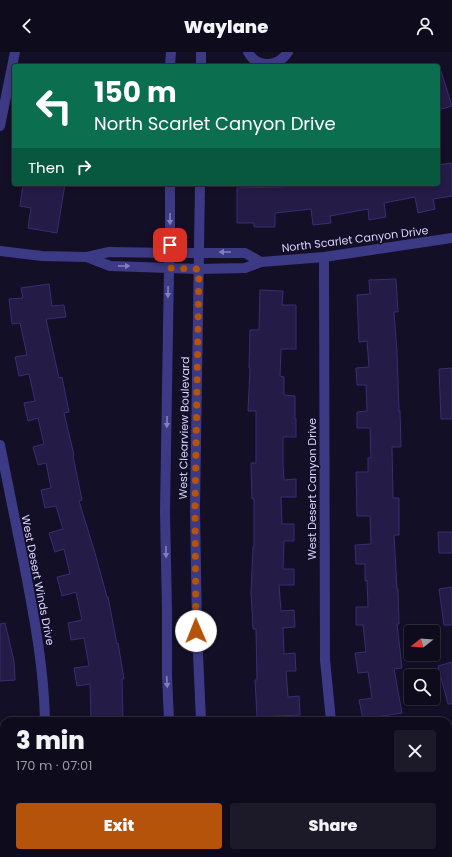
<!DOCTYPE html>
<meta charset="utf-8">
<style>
body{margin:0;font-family:Poppins,sans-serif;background:#1c1929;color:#f1f3f6;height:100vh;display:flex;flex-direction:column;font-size:15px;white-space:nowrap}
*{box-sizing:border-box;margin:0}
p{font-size:13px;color:#9b9ba3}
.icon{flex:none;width:22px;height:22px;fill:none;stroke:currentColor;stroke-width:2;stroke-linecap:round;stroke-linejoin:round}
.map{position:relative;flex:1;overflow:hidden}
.details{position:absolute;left:0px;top:665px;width:452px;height:140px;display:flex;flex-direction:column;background:#0e0b1c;border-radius:12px 12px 0 0;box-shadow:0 2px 6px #0003,0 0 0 1px #2e2b3b}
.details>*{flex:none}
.hud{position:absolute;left:12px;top:12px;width:428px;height:122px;border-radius:4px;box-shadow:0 2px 6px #0003,0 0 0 1px #2e2b3b;background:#0b6e4f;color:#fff;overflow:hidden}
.needle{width:26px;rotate:253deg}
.tools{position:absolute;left:404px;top:573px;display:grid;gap:8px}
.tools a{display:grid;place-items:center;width:36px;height:36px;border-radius:4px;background:#0e0b1c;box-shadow:0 2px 6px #0003,0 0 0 1px #2e2b3b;font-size:20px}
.pin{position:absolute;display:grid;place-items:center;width:34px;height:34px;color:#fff;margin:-17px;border-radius:8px;box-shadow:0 2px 6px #0006}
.me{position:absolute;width:44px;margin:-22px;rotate:359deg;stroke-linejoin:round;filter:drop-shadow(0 0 3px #0008)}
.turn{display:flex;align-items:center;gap:14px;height:84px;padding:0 16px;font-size:18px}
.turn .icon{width:52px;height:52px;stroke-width:2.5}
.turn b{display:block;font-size:28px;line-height:34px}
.then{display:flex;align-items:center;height:38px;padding:0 16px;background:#0003;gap:8px;font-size:15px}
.round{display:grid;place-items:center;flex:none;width:42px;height:42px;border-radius:4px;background:#1c1929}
.summary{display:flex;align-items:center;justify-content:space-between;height:68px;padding:0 16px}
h1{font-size:24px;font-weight:800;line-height:30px}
.action{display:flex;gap:8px;margin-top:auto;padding:8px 16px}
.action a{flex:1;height:46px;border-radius:4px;background:#b45309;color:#fff;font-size:16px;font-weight:800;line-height:46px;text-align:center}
.action a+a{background:#1c1929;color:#f1f3f6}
header{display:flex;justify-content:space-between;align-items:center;height:52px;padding:0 16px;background:#0e0b1c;font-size:18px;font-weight:800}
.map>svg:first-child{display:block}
.building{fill:#241b47;stroke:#3b2d73}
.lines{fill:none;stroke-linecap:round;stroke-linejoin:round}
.minor{stroke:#3d3a85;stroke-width:10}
.oneway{fill:#837fbc}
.route{stroke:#b45309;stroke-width:7;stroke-dasharray:0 12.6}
.labels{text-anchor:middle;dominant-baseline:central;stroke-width:3;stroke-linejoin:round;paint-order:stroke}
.street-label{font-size:11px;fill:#d9d4ff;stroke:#130f26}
</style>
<header><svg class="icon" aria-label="back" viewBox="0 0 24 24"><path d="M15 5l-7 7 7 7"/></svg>Waylane<svg class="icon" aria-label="person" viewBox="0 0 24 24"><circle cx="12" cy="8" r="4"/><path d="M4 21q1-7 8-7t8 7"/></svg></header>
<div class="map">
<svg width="452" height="805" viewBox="0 0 452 805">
<rect width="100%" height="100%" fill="#130f26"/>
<path class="building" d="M438 19H441L452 54 438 58Z
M452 111V144L433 147 435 157 418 161 415 145 384 151 386 165 369 168 368 157 330 164 331 171 313 173 311 157 275 161V175H254V171H237V136L279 135 308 132H438V113Z
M23 132H65L57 181 28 176 31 156 20 154Z
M396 227 398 260H394L397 300 399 359H400L401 395H392L393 446H399V483H394L397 537H398L399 572H397L402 616 394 617 402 661 363 667 359 648 372 646 368 620 358 621 355 601 366 600 363 573H356V555H368L367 528 365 529V512H356L355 493 371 492 370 464H357L356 420H368V406H371L370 376H357V360L367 359 366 333H357L356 316 369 315 367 289 359 290 357 243 370 242 369 228Z
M49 232 52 254 64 253 66 265 46 267 59 326 62 325 69 360 64 361 74 403 73 404 82 448 79 449 95 501 107 545H108L117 592 118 591 124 627H122L123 669H91L90 632 77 634 74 616 89 614 84 586 71 588 68 571 82 568 76 540 62 544 57 525 70 522 64 497 55 500 49 481 63 477 56 454 45 456 41 438 51 436 46 411 38 413 33 395 44 392 38 366 28 369 24 351 35 349 29 322 19 324 15 305 27 303 20 271 12 272 9 247 23 246 21 236Z
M260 238 283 239 282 253H296V297H281L280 324 284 325V343L295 344V367H296V385H283V413L284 428 296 427V445H281L282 472H294V489H284L283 517H294V533H279L281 559 294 558 295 575 283 576 284 602 295 601 296 619H286L288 645 299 644 300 663 257 665 255 628H257L256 577H253L251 540 253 495H254V447H252L251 411H256V359H248L250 316H249L250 278H259Z
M452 316V367H441L439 317Z
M438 480H452V501H439Z
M452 535V573H444L439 537Z
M5 571 14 609 15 628 0 629V572Z
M452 610V652H448L438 614Z"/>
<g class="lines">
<path class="minor" d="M248 0C257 17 278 15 288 0
M170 14 171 0
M201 14V0
M0 74 15 0
M200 132 195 456 197 579 201 669
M0 199 42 204 87 205 109 200 170 201H245L261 210
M87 205 110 214 199 217 245 216 261 210 324 205 452 186
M324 205 325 608 331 669
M0 393C8 432 16 472 24 512 34 564 44 616 45 669
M169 669 167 624V559L165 460 169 216 170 201V132
M46 801V805
M183 801V805
M213 801 214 805
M351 801V805"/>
</g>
<defs><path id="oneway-solid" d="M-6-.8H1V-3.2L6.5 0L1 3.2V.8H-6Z"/></defs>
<g class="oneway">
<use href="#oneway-solid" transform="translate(170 167) rotate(90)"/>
<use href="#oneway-solid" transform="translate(225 200) rotate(-180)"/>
<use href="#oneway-solid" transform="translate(124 214) rotate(1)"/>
<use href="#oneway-solid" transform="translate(168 240) rotate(91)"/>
<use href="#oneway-solid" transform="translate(167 370) rotate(91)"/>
<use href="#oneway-solid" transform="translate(166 500) rotate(89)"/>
<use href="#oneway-solid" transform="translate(167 630) rotate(87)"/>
</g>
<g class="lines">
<path class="route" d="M170 193 169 216 199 217 195 456 196 579"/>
</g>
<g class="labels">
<g class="street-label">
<text transform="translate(355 187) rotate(-7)">North Scarlet Canyon Drive</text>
<text transform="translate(184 376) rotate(-89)">West Clearview Boulevard</text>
<text transform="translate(312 437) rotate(-90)">West Desert Canyon Drive</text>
<text transform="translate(38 528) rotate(79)">West Desert Winds Drive</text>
</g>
</g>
</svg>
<div class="tools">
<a><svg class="needle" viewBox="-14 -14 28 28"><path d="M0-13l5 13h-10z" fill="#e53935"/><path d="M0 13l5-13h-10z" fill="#9b9ba3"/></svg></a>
<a><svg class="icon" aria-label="search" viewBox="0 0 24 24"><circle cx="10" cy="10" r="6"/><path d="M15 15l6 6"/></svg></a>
</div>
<div class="pin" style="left:170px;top:193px;background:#d93025"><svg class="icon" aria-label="arrive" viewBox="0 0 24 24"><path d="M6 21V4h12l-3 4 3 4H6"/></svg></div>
<svg class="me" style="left:196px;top:579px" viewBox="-20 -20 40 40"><circle r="19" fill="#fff"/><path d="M0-13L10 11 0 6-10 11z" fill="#b45309"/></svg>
<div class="hud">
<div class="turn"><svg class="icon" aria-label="left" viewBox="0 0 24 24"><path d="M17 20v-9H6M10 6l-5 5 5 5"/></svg><div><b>150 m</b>North Scarlet Canyon Drive</div></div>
<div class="then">Then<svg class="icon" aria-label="right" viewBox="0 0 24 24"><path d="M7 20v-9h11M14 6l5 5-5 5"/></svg></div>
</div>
<section class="details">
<div class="summary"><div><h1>3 min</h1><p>170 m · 07:01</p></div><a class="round"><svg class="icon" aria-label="close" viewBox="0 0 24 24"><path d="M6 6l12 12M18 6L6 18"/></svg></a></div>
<div class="action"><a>Exit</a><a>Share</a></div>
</section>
</div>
